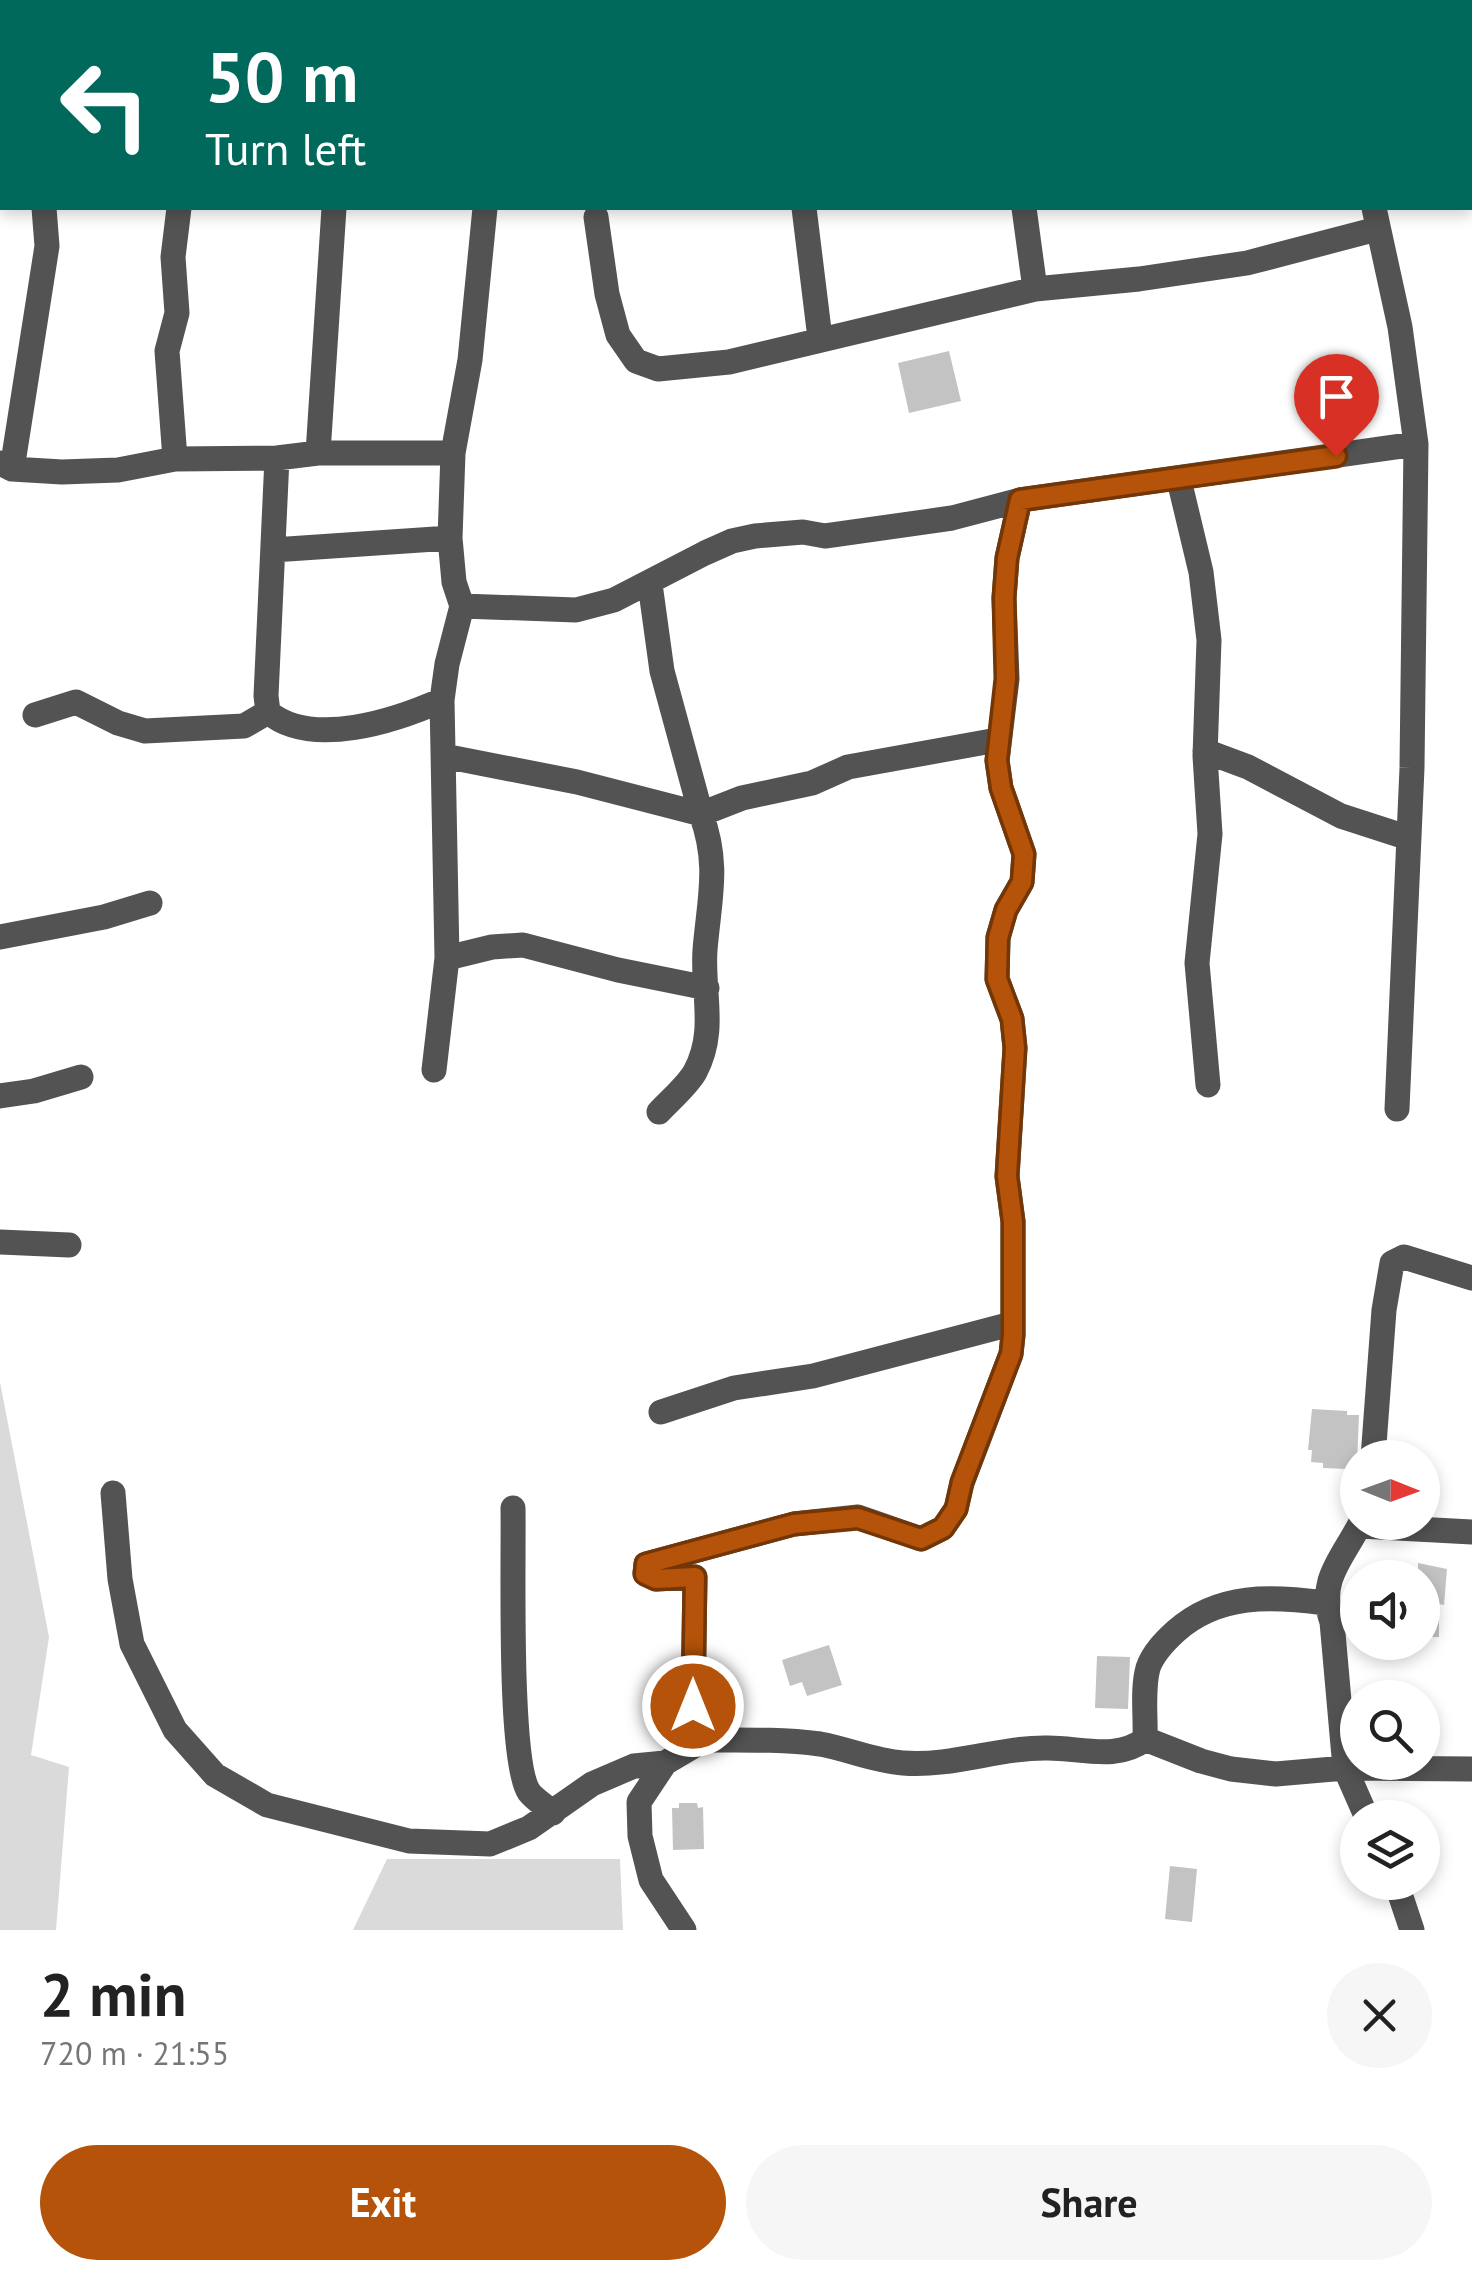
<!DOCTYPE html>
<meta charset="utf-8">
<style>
body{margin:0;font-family:"PT Sans",sans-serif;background:#f6f6f6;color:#222;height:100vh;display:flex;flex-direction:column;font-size:38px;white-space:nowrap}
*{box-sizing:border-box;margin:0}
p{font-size:32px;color:#767676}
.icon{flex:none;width:55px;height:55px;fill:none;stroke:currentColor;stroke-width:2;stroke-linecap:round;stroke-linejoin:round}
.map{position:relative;height:1930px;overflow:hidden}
.sheet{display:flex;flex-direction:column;background:#fff;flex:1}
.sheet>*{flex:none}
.banner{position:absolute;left:0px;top:0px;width:1472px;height:210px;box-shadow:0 5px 15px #0003;background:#00695c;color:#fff;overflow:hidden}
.needle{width:65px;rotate:91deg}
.controls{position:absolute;left:1340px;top:1440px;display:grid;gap:20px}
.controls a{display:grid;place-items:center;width:100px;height:100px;border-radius:50%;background:#fff;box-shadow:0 5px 15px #0003;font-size:50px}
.pin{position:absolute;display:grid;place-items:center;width:85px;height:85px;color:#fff;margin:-102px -42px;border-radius:50% 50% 50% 0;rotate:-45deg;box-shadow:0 0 10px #0007}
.pin .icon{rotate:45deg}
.me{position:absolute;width:110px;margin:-55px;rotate:0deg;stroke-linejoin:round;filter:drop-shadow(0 0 8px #0008)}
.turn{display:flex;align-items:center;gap:35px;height:210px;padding:0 40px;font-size:45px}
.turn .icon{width:130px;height:130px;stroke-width:2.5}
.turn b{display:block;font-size:70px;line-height:85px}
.round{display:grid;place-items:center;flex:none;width:105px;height:105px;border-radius:52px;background:#f6f6f6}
.head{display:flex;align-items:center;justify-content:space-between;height:170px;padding:0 40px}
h1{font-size:60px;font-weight:600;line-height:75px}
.button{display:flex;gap:20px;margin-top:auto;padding:20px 40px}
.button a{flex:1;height:115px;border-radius:60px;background:#b45309;color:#fff;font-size:40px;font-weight:600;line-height:115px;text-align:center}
.button a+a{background:#f6f6f6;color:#222}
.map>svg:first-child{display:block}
.green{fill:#dadada}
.building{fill:#c3c3c3}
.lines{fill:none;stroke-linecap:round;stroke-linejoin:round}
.minor{stroke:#535353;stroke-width:25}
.route-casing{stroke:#753606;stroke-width:25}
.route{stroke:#b45309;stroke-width:18}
</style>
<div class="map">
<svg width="1472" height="1930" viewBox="0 0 1472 1930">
<rect width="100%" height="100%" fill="#fff"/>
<path class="green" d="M0 1382 49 1637 31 1755 69 1767 56 1930H0Z
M387 1859H620L623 1930H353Z"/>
<path class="building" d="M949 351 961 401 909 413 898 363Z
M1312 1409 1347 1411V1415H1359L1357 1464H1347V1469L1323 1468V1463L1311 1462 1312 1450H1308Z
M1418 1563 1447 1569 1444 1605 1439 1604V1637H1422V1578H1418Z
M829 1645 842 1685 807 1696 802 1682 790 1686 782 1660Z
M1097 1656 1130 1657 1128 1709 1095 1708Z
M679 1803H697L698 1808 703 1807 704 1849 673 1850 672 1808H679Z
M1170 1866 1197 1869 1192 1922 1165 1919Z"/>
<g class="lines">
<path class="minor" d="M791 0 792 2
M1007 0V2
M1341 0 1342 2
M106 2 108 0
M1470 30H1472
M804 208 820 338
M1024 208 1035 289
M1374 208 1400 327 1416 444 1412 768 1397 1109
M596 217 607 294 618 335 636 361 658 369 729 362 1035 289 1139 279 1247 263 1377 229
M318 453 334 208
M277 458 266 696 268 712C312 749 397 720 442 700
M175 459 167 351 177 313 173 257 179 208
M0 463 12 469 62 472 118 470 175 459 277 458 318 453H453
M12 469 47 246 44 208
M1179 480 1201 572 1209 640 1205 756 1210 834 1197 963 1208 1085
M273 550 450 538
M650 584 662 671 701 814
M462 606 576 610 614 600 705 553 732 541 755 536 803 532 825 536 952 518 1020 500 1416 444
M35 715 76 702 118 723 145 731 244 726 268 712
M1205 751 1248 767 1341 816 1409 838
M444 756 577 782 701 814
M0 937 104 917 150 903
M447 958 492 947 523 945 618 970 707 988
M434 1070 447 958 442 700 447 664 462 606 454 582 450 538 453 453 470 360 485 208
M0 1096 34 1091 81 1077
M659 1112C670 1100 687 1086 695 1072 717 1031 702 993 705 950 709 900 720 865 701 814L742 798 812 783 848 767 997 740
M0 1242 69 1245
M661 1412 734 1388 813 1376 1011 1324
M1373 1458 1384 1310 1392 1263 1404 1257 1472 1278
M113 1493 120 1579 132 1644 175 1730 215 1775 267 1805 409 1841 490 1844 529 1828 592 1784 634 1766 665 1763 704 1740 693 1706 695 1577 656 1579 645 1573 646 1564 794 1524 858 1517 921 1539 943 1528 956 1509 962 1483 1011 1354 1013 1335V1221L1007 1177 1015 1048 1012 1019 997 979 998 937 1006 910 1022 882 1024 854 1001 788 997 761 1007 679 1004 598 1007 558 1020 500
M513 1508C514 1556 508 1761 529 1792 535 1800 546 1806 553 1813
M1361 1522C1343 1558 1317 1580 1332 1622L1345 1768 1367 1818
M1360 1526 1472 1532
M1145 1739 1201 1761 1231 1769 1276 1774 1345 1768 1472 1769
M704 1740C743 1740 781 1739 820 1744 848 1749 874 1761 903 1763 953 1767 1000 1747 1048 1748 1081 1748 1118 1761 1145 1739 1146 1717 1142 1689 1148 1668 1153 1653 1165 1641 1176 1631 1219 1593 1272 1596 1325 1603
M665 1763 639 1802 640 1836 651 1880 684 1930
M1396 1882 1412 1930"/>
</g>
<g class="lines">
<defs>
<path id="route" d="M693 1706 695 1577 656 1579 645 1574 646 1564 794 1524 858 1518 921 1539 943 1528 956 1509 962 1482 1011 1354 1013 1335V1222L1007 1176 1015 1048 1012 1019 997 979 998 938 1006 910 1022 882 1024 854 1001 788 997 760 1006 679 1004 598 1007 558 1020 500 1336 456"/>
</defs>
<use href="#route" class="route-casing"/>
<use href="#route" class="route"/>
</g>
</svg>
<div class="controls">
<a><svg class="needle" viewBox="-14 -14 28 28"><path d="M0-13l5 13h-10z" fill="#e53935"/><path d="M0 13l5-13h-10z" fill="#767676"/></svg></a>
<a><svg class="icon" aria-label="sound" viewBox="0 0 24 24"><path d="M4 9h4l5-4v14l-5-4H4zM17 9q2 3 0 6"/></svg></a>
<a><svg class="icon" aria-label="search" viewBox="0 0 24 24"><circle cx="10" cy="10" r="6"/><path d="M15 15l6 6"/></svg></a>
<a><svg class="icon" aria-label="layers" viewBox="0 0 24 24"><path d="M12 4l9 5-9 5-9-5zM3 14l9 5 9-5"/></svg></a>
</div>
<div class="pin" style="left:1336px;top:456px;background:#d93025"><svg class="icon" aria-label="arrive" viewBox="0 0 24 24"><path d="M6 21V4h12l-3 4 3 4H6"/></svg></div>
<svg class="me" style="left:693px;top:1706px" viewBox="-20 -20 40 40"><circle r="17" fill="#b45309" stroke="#fff" stroke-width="3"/><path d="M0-11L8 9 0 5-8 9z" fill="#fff"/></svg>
<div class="banner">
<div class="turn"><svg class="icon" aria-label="left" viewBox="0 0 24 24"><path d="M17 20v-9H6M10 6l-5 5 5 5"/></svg><div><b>50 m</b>Turn left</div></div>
</div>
</div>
<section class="sheet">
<div class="head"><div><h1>2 min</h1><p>720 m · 21:55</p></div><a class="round"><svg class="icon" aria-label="close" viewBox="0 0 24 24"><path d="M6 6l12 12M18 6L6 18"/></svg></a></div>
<div class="button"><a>Exit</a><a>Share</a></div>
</section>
